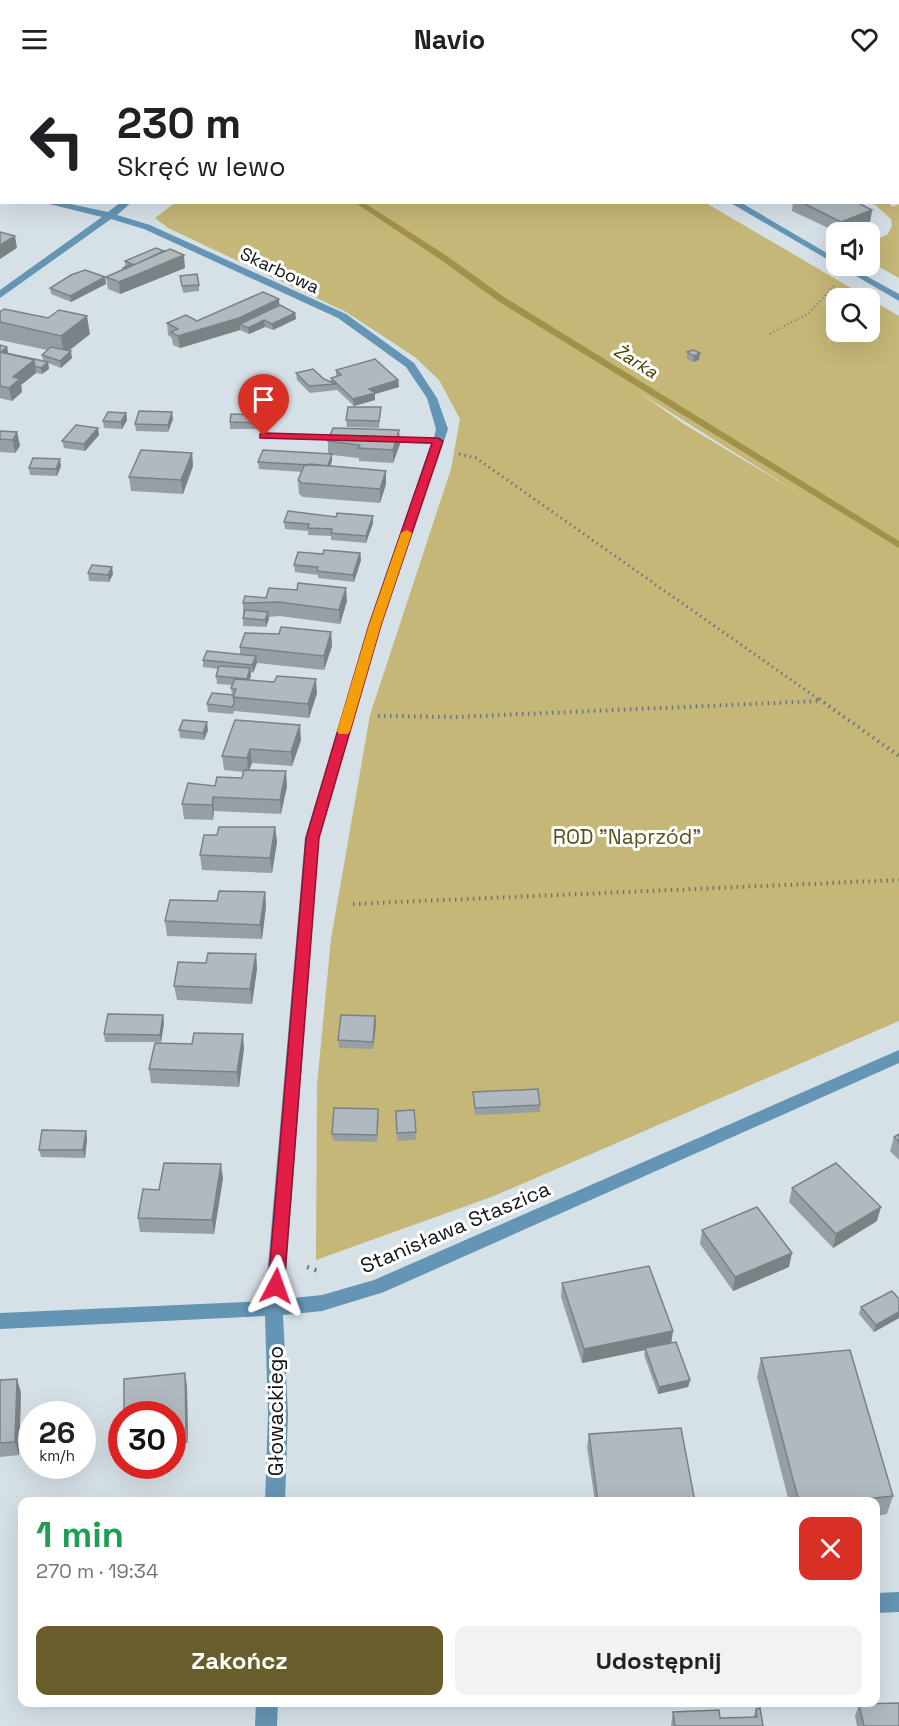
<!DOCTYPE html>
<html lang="pl">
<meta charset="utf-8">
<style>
body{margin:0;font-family:"Space Grotesk",sans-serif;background:#f2f2f2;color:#202124;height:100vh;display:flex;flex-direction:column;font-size:22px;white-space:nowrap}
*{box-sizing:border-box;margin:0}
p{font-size:20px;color:#757577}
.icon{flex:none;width:33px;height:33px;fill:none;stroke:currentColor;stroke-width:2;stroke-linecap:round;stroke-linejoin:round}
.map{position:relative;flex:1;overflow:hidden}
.side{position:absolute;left:18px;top:1419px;width:862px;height:210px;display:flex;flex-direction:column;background:#fff;border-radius:12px;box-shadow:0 6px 24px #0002}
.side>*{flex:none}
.hud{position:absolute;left:0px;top:0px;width:900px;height:126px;box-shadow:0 6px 24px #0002;background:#fff;color:#202124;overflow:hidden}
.buttons{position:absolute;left:826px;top:144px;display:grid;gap:12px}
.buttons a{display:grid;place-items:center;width:54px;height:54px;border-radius:12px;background:#fff;box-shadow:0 6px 24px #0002;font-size:30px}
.speed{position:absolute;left:18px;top:1323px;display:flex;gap:12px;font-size:30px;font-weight:700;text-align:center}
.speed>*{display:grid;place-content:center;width:78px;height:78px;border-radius:50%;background:#fff;box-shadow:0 6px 24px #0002;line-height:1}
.speed small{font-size:15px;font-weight:400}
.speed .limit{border:9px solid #d22;background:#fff;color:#111}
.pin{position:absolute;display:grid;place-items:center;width:51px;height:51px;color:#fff;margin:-62px -26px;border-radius:50% 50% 50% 0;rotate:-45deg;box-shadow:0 0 6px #0007}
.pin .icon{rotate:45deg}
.me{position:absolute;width:66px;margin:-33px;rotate:4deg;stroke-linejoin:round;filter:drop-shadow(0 0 4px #0008)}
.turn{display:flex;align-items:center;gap:21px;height:126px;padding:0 18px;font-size:27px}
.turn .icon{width:78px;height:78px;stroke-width:2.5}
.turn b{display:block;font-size:42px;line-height:51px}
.round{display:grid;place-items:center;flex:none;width:63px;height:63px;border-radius:12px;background:#f2f2f2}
.head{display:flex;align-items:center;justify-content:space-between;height:102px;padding:0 18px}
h1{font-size:36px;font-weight:700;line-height:45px;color:#1e9e55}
.action{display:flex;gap:12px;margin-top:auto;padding:12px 18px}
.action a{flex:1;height:69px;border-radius:12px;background:#695e2b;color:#fff;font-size:24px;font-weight:700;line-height:69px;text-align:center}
.action a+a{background:#f2f2f2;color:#202124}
header{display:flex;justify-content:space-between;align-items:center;height:78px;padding:0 18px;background:#fff;font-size:27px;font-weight:700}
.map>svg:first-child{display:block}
.green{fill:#c5b777;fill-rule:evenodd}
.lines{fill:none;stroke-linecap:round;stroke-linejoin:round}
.stream{fill:#a19149;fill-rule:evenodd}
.path-far3{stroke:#6f767b;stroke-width:2;stroke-dasharray:1 3;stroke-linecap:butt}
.path-far2{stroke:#6f767b;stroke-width:3;stroke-dasharray:1.5 4;stroke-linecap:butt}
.path-far1{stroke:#6f767b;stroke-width:4;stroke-dasharray:1.5 4.5;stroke-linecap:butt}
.path{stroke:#6f767b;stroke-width:4.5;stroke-dasharray:2 6;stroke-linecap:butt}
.minor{fill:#6595b5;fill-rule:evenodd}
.wall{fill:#969fa4}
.shaded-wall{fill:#7a8286}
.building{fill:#afb9bf;stroke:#7a8286;stroke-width:1.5}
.route{fill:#e11d48;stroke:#92132f;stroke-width:1.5}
.slow{fill:#f59e0b}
.labels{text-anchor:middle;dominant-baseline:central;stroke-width:6;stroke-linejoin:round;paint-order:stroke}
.far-street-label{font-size:18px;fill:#101316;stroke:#fff}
.far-water-label{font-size:18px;font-style:italic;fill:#4a3f01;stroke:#fff}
.park-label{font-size:21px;fill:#5d511a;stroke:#fff}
.street-label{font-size:21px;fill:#101316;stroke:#fff}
</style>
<header><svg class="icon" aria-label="menu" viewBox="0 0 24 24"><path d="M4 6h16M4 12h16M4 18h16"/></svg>Navio<svg class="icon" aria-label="heart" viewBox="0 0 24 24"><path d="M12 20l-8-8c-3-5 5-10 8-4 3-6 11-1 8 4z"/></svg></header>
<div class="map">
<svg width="899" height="1648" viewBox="0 0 899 1648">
<rect width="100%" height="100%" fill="#d6e0e7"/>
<path class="green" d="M73 0H315L77 2Z
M505 0H899V32L898 2Z
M176 124 706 125 868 220H837V254H870V221L899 238V943L494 1118 316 1182 317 1007 331 861 370 637 451 391 460 341 439 302 415 279 346 234 168 150 155 140ZM640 315 800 416 684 346Z
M873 125H888L893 129 899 126V200L870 184V163L887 157 892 148 891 141Z"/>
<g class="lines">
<path class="stream" d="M0 55H2V60H0Z
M354 124H363L447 178 504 219 899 463V470L498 223 441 182Z"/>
<path class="path-far3" d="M770 256 809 235 834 208"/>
<path class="path-far2" d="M459 376 476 380 821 623"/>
<path class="path-far1" d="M819 621 899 678
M378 638 456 639 819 623
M353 826 899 802"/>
<path class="path" d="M307 1189 321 1194"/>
<path class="minor" d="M329 0H338L328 2Z
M433 0H443L445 2H434Z
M898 36H899V42H898Z
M0 112H2V118H0Z
M41 124H61L108 134 121 124H132L117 137 150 147 346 236 414 285 437 320 448 351 381 547 319 760 284 1221 322 1217 374 1202 899 972V985L384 1214 322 1233 283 1237 288 1336 285 1424H265L268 1336 265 1238 0 1251V1235L265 1223 305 760 369 547 431 366 381 364 375 361 381 358 434 360 436 351 427 320 406 289 338 240 144 151 111 141 0 220V212L102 139Z
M729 124H740L837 181V188H848L899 216V223Z
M264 355 348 357 354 360 348 363 260 360V356Z
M899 1514V1534L876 1535V1515Z
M256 1624H278L277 1648H255Z"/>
</g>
<path class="wall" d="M0 0H72V2H2V20L0 19Z
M775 0H824V2H774Z
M0 23H2V45H0Z
M793 124H856L872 132 870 144 843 154H837L792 133Z
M125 183 185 190 120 216 108 211 106 199 123 191V190L125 188Z
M180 198 199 207V213L183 215Z
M105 199 106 206 71 224 51 216 50 210Z
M280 227 295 235 296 241 273 252 265 249 249 256 240 252 180 270 173 267 172 260 168 257 167 245 197 243Z
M0 234 90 256 69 273 72 280 61 290 48 285 49 291 42 296 36 295 21 307 22 314 12 323 0 320V267L7 269 8 275 43 283 42 277 47 272 0 262Z
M693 272 699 282 693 284 687 281V274Z
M336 292 398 302 399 309 375 316V322L354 328 337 312 310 315 297 302 296 295 324 301 331 304V300L336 299Z
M381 329 379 350 347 349 346 342Z
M126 335 127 342 122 351 104 350 103 343Z
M173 341 168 354 136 353 135 346Z
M263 343 261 351H230V344Z
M399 352 400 366 393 385 359 383V380L332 377V383L330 388 386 393V406L380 425 303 419 299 416 298 402 302 394 259 391 258 384 328 376V363Z
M0 353 17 354 20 368 15 375 0 374Z
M99 357 85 373 64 370 62 363Z
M192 375 193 388 183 416 131 413 129 399Z
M61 388 57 398 30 397 29 390Z
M373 438V445L366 465 331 462V458L308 457V453L285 451 284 444 336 439Z
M360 475 361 482 354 504 318 500V497L295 494 294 487 323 476Z
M88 495 113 496 109 504 89 503Z
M266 520 347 523 340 546 280 538 268 539 269 541 266 549 243 548V525Z
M331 554 332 568 324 592 257 585 253 595 251 594V598L249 602 317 615 309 640 234 633 233 636 208 634 207 626 232 617 231 610 232 607 217 606 216 598 218 591 203 589V582L240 576V569L279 556Z
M235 642 301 662 292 688 252 685 249 692 287 708 281 736 214 733 213 742 184 741 182 726 215 708 242 700 244 694 224 692 222 678Z
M179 652H208L204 662 180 660Z
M275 749 277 764 272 795 202 792 200 777Z
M265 814 266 828 262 861 167 858 165 843 217 823Z
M256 876 257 891 252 926 177 922 174 908 206 885Z
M375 938 376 946 373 971 339 970 338 962Z
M164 945 161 964H105L104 956Z
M192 966 244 970 239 1009 151 1005 149 991Z
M473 1014 540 1027V1034L475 1037Z
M396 1033 416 1054V1062L397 1063Z
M379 1038 377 1064 333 1063 332 1056Z
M86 1053 87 1061 85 1080 41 1079 39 1072Z
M899 1056V1082L890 1073 894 1059Z
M223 1100 214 1156 140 1154 138 1140 159 1112Z
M792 1110 877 1143 833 1170 789 1124Z
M702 1152 789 1189 733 1213 700 1166Z
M562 1205 671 1265 690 1302 688 1309 658 1316 644 1277 645 1272 582 1285 561 1219Z
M899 1221V1240L874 1254 859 1236 861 1229Z
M761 1280 893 1418 887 1436 876 1438V1424H789L757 1299Z
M185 1295 187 1309 188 1365 172 1366V1336Z
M17 1301 21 1315 19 1377 0 1379V1302Z
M589 1356 695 1424H595L587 1369Z
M859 1626 899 1648H857L855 1638Z
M756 1631 763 1648H671L673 1634 720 1640H753Z"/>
<path class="shaded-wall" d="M58 0H72V2H54Z
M872 132 870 144 843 154H840L841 144Z
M15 158 17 170 0 181V167Z
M184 177 185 190 120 216 119 204Z
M105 199 106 206 71 224 70 218Z
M279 221 280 234 240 246V252L180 270 178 258Z
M295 235 296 241 273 252 272 246Z
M87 238 90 256 64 276 61 258Z
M264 242 265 249 249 256 248 250Z
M7 269 8 275 1 274Z
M71 273 72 280 61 290 60 283Z
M700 275 699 282 693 284 694 278Z
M34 282 36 295 21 307 22 314 12 323 9 310 13 299Z
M48 284 49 291 42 296 41 290Z
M398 302 399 309 375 316V322L354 328 353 321 369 311Z
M172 334 173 341 168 354V347Z
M126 335 127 342 122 351 121 344Z
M98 350 99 357 85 373 84 366Z
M399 352 400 366 393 385V372Z
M17 354 20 368 15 375 13 362Z
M192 375 193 388 183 416 181 402Z
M332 376V383L328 395V388Z
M60 381 61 388 57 398 56 391Z
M386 393V406L380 425V411Z
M373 438V445L366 465V458Z
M360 475 361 482 354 504 353 497Z
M112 489 113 496 109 504 108 497Z
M346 510 347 523 340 546 339 532Z
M268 534 269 541 266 549 265 542Z
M331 554 332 568 324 592V578Z
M256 578 257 585 253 595 252 587Z
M250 590 251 598 247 608V601Z
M316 601 317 615 309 640 308 626Z
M207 644 208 652 204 662 203 655Z
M300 647 301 662 292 688 291 674Z
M250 671 252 685 248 695 247 680Z
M286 693 287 708 281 736 280 722Z
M213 719 214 733 213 742 212 727Z
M275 749 277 764 272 795 270 780Z
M265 814 266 828 262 861 260 847Z
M256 876 257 891 252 926 250 911Z
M163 937 164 945 161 964 160 957Z
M375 938 376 946 373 971V964Z
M243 956 244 970 239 1009 237 994Z
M86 1053 87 1061 85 1080 83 1072Z
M221 1086 223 1100 214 1156 212 1142Z
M881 1129 877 1143 833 1170 836 1156Z
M792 1175 789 1189 733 1213 735 1199Z
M899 1234V1240L874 1254 876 1247Z
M673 1253 671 1267 645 1270V1272L582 1285 584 1271Z
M185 1295 187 1309 188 1365 186 1351Z
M17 1301 21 1315 19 1377 15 1364Z
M690 1302 688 1309 658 1316 659 1309Z"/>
<path class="building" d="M0 0H58L54 2H2V9H0Z
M710 0H747L746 2H709Z
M779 0H813L811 2H784Z
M858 0H899V9L898 2H857Z
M0 23H2V34H0Z
M801 124H856L872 132 841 144Z
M0 154 15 158 0 167Z
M156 170 164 173 125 191 123 190 132 186 125 183Z
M170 171 184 177 119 204 106 199Z
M85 192 105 199 70 218 50 210 71 197Z
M197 196 199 207 182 208 180 198Z
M263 214 279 221 239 240 178 258 171 254 178 251 167 245 186 237 197 243Z
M280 227 295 235 272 246 264 242 248 250 240 246Z
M4 231 48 240 59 232 87 238 61 258 0 244V234Z
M0 267 7 269 1 274 48 284 41 290 35 288 34 282 0 274Z
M51 269 71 273 60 283 42 277Z
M693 272 700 275 694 278 687 274Z
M0 274 34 282 13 299 20 301 9 310 0 308Z
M375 281 398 302 369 311 375 315 353 321 331 300 341 297 336 292Z
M313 291 324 301 336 306 309 308 296 295Z
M348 329H381L379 343 346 342Z
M139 333 172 334 168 347 135 346Z
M108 334 126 335 121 344 103 343Z
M231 336 262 337 261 345 230 344Z
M76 347 98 350 84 366 62 363Z
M333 350 399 352 393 372 358 370 360 367 328 363Z
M0 353 17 354 13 362 0 361Z
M141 372 192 375 181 402 129 399Z
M263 372 332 376 328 388 258 384Z
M33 380 60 381 56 391 29 390Z
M309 386 386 393 380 411 302 405 298 402 304 388Z
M288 433 336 439 337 435 373 438 366 458 331 455 332 451 308 450 309 446 284 444Z
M324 472 360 475 353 497 317 493 318 489 294 487 298 474 323 476Z
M92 487 112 489 108 497 88 495Z
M298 505 346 510 339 532 279 524 243 525 245 518 266 520 269 510 297 512Z
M245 532 268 534 265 542 243 540Z
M281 549 331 554 324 578 240 569 245 555 279 556Z
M207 573 256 578 252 587 203 582Z
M219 588 250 590 247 601 216 598Z
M277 598 316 601 308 626 233 619 236 611 231 610 235 601 274 604Z
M212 615 234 617V626L232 629 207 626Z
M183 642 207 644 203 655 179 652Z
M235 642 300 647 291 674 250 671 247 680 222 678Z
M244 692 286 693 280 722 213 719 212 727 182 726 188 705 215 708 217 699 242 700Z
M219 749H275L270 780 200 777 204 757H217Z
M219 813 265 814 260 847 165 843 170 822 217 823Z
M208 875 256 876 250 911 174 908 178 884 206 885Z
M108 936 163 937 160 957 104 956Z
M341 937 375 938 373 964 338 962Z
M194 955 243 956 237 994 149 991 155 965 192 966Z
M538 1011 540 1027 475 1030 473 1014Z
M334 1030 378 1031 377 1057 332 1056Z
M414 1032 416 1054 397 1055 396 1033Z
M42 1052 86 1053 83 1072H39Z
M899 1056V1064L894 1059Z
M164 1085 221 1086 212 1142 138 1140 143 1111 159 1112Z
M836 1085 881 1129 836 1156 792 1110Z
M757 1129 792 1175 735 1199 702 1152Z
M649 1188 673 1253 584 1271 562 1205Z
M892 1213 899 1221V1234L876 1247 861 1229Z
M676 1264 690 1302 659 1309 645 1270Z
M850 1272 893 1418 836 1424H799L761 1280Z
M185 1295 186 1351 172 1353V1336H124V1301Z
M17 1301 15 1364 0 1365V1302Z
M681 1350 695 1424H598L589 1356Z
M899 1625V1648H864L859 1626Z
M760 1630 763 1648H675L673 1634 719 1632 720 1640 757 1639 756 1631Z"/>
<path class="route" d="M264 355 438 360 443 363 381 547 319 760 284 1208 282 1213H270L268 1208 306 760 369 547 432 365 260 360V356Z"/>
<path class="slow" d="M407 452 412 455 381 547 350 653 348 656H339L337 653 369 547 401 455Z"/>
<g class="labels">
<g class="far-street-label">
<text transform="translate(280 192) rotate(25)">Skarbowa</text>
</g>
<g class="far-water-label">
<text transform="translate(636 283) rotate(32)">Żarka</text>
</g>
<g class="park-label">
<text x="627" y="758">ROD "Naprzód"</text>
</g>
<g class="street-label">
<text transform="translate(455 1149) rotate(-23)">Stanisława Staszica</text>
<text transform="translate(275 1333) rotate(-90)">Głowackiego</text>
</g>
</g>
</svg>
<div class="buttons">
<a><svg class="icon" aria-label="sound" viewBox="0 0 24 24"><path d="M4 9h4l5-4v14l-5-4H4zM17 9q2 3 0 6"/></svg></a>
<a><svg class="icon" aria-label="search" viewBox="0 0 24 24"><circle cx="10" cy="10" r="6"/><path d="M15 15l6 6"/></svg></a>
</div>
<div class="speed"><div>26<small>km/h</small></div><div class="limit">30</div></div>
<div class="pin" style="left:264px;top:358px;background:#d93025"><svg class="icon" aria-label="arrive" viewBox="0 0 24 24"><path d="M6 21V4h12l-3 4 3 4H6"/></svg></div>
<svg class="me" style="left:276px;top:1208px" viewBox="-20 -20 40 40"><path d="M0-17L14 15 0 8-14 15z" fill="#e11d48" stroke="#fff" stroke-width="4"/></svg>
<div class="hud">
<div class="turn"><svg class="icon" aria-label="left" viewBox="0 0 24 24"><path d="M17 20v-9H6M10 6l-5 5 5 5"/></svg><div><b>230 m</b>Skręć w lewo</div></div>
</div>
<section class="side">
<div class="head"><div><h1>1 min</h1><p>270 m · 19:34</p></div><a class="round" style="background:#d93025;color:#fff"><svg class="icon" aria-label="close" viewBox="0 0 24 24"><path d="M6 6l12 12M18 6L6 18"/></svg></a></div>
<div class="action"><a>Zakończ</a><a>Udostępnij</a></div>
</section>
</div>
